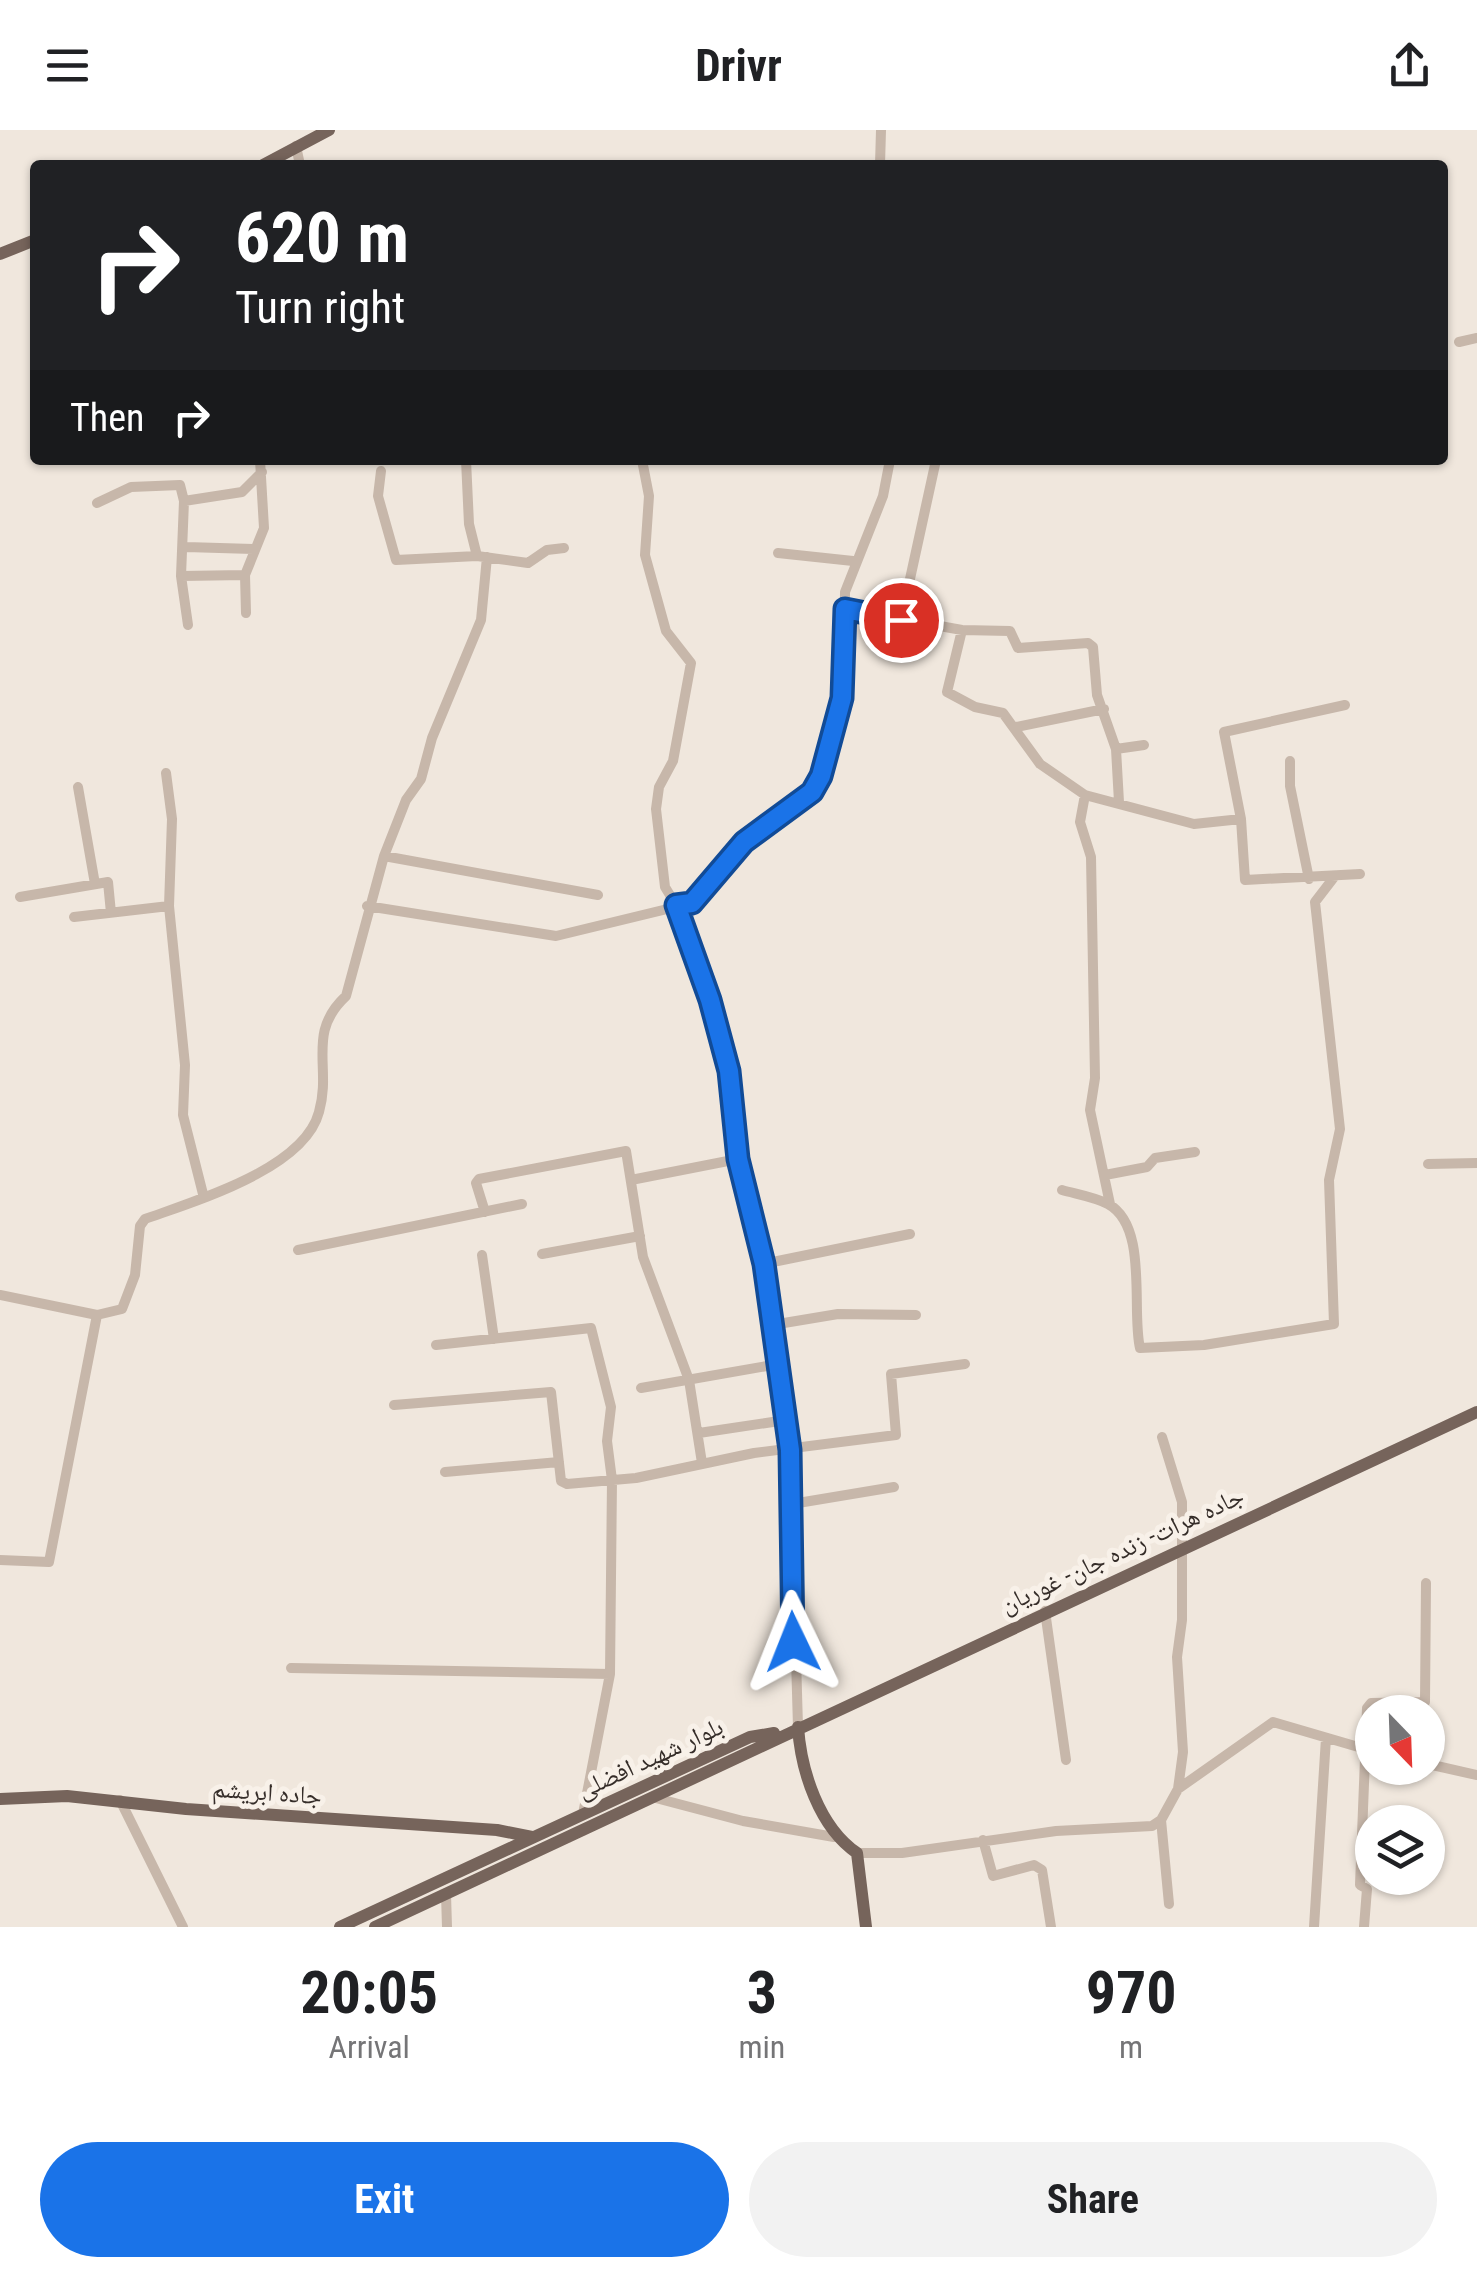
<!DOCTYPE html>
<meta charset="utf-8">
<style>
body{margin:0;font-family:"Roboto Condensed","Noto Naskh Arabic",sans-serif;background:#f2f2f2;color:#202124;height:100vh;display:flex;flex-direction:column;font-size:38px;white-space:nowrap}
*{box-sizing:border-box;margin:0}
p{font-size:32px;color:#757577}
.icon{flex:none;width:55px;height:55px;fill:none;stroke:currentColor;stroke-width:2;stroke-linecap:round;stroke-linejoin:round}
.map{position:relative;height:1797px;overflow:hidden}
.sheet{display:flex;flex-direction:column;background:#fff;flex:1}
.sheet>*{flex:none}
.hud{position:absolute;left:30px;top:30px;width:1418px;height:305px;border-radius:10px;box-shadow:0 2px 8px #0004;background:#202124;color:#fff;overflow:hidden}
.needle{width:65px;rotate:157deg}
.buttons{position:absolute;left:1355px;top:1565px;display:grid;gap:20px}
.buttons a{display:grid;place-items:center;width:90px;height:90px;border-radius:50%;background:#fff;box-shadow:0 2px 8px #0004;font-size:50px}
.pin{position:absolute;display:grid;place-items:center;width:85px;height:85px;color:#fff;margin:-42px;border:5px solid #fff;border-radius:50%;box-shadow:0 2px 10px #0007}
.me{position:absolute;width:110px;margin:-55px;rotate:358deg;stroke-linejoin:round;filter:drop-shadow(0 0 8px #0008)}
.turn{display:flex;align-items:center;gap:35px;height:210px;padding:0 40px;font-size:45px}
.turn .icon{width:130px;height:130px;stroke-width:2.5}
.turn b{display:block;font-size:70px;line-height:85px}
.then{display:flex;align-items:center;height:95px;padding:0 40px;background:#0003;gap:20px;font-size:38px}
.eta{display:flex;justify-content:space-evenly;align-items:center;height:170px;text-align:center}
.eta b{font-size:60px;font-weight:700;line-height:70px}
.primary-button{display:flex;gap:20px;margin-top:auto;padding:20px 40px}
.primary-button a{flex:1;height:115px;border-radius:60px;background:#1a73e8;color:#fff;font-size:40px;font-weight:700;line-height:115px;text-align:center}
.primary-button a+a{background:#f2f2f2;color:#202124}
header{display:flex;justify-content:space-between;align-items:center;height:130px;padding:0 40px;background:#fff;font-size:45px;font-weight:700}
.map>svg:first-child{display:block}
.lines{fill:none;stroke-linecap:round;stroke-linejoin:round}
.minor{stroke:#c7b7aa;stroke-width:10}
.major{stroke:#76645b;stroke-width:12}
.route-casing{stroke:#114b97;stroke-width:25}
.route{stroke:#1a73e8;stroke-width:18}
.labels{text-anchor:middle;dominant-baseline:central;stroke-width:10;stroke-linejoin:round;paint-order:stroke}
.street-label{font-size:25px;fill:#352d29;stroke:#f8f1e9}
</style>
<header><svg class="icon" aria-label="menu" viewBox="0 0 24 24"><path d="M4 6h16M4 12h16M4 18h16"/></svg>Drivr<svg class="icon" aria-label="share" viewBox="0 0 24 24"><path d="M12 15V3M7 8l5-5 5 5M5 13v7h14v-7"/></svg></header>
<div class="map">
<svg width="1477" height="1797" viewBox="0 0 1477 1797">
<rect width="100%" height="100%" fill="#f0e7dd"/>
<g class="lines">
<path class="minor" d="M296 16 300 35
M880 35 881 0
M1459 212 1477 208
M466 330 469 394 477 426
M642 330 649 366 645 425 666 501 691 533 673 631 659 657 656 679 665 757 676 775 710 870 729 941 738 1029 763 1134 790 1320 798 1597
M381 341 378 366 396 430 477 426 528 433 547 420 564 418
M184 371 181 446 188 495
M97 373 131 357 180 355 184 371 242 362 262 342
M186 417 253 419
M778 423 853 431
M181 446 245 445
M845 479 962 500 1010 501 1018 518 1088 513 1093 517 1097 565 1116 619 1144 615
M246 483 245 445 264 398 260 330
M901 490 936 330
M962 500 947 562 975 577 1003 583 1040 634 1085 665 1194 694 1241 689
M1345 575 1224 602 1241 689 1245 750 1360 744
M1016 597 1104 579
M1116 619 1119 672
M1290 631V656L1309 749
M166 643 172 689 169 776 185 935 183 985 204 1068
M78 657 95 754
M1085 665 1080 692 1091 727 1095 948 1090 980 1110 1074
M384 726 598 765
M20 767 108 752 111 783
M367 776 556 806 692 773 744 711 812 662 821 646 844 554 845 462 883 366 890 330
M74 787 169 776
M1428 1034 1477 1033
M1105 1045 1147 1037 1155 1028 1195 1022
M631 1050 738 1029
M1062 1060C1076 1064 1095 1067 1108 1074 1149 1096 1131 1181 1140 1218L1204 1215 1334 1194 1329 1050 1340 999 1315 772 1335 746
M485 1082 476 1053 479 1049 626 1021 643 1127 689 1250 702 1333
M298 1120 522 1074
M542 1124 640 1106
M482 1125 494 1209
M763 1134 910 1104
M0 1165 97 1185 122 1179 135 1145 140 1096 145 1089C195 1071 304 1039 319 982 332 937 306 903 346 866L384 726 406 670 421 649 432 608 481 490 487 427
M772 1195 838 1184 916 1185
M436 1215 591 1198 611 1277 607 1311 612 1350 610 1544 583 1684
M641 1258 778 1234
M394 1275 551 1262 561 1351 567 1354 636 1348 754 1323 896 1305 891 1244 965 1234
M699 1303 786 1290
M1162 1307 1182 1372V1490L1177 1527 1183 1622 1178 1659
M445 1342 559 1332
M792 1374 894 1357
M0 1430 49 1432 97 1185
M1045 1481 1066 1630
M291 1538 610 1544
M1428 1634 1477 1645
M652 1667 743 1691 834 1707
M120 1670 183 1797
M1161 1690 1169 1774
M983 1710 993 1746 1034 1735 1042 1740 1051 1797
M857 1723H902L1056 1701 1152 1696 1161 1690 1178 1659 1273 1592 1372 1621
M446 1764 447 1797
M1314 1797 1326 1608
M1364 1797 1367 1759 1360 1755 1367 1578 1371 1573 1425 1572 1426 1453"/>
<path class="major" d="M263 35 329 0
M0 124 35 110
M798 1597C801 1641 819 1697 857 1723L866 1797
M0 1669 67 1666 186 1679 497 1700 532 1707
M340 1797 750 1607 774 1603
M375 1797 1477 1282"/>
</g>
<g class="lines">
<defs>
<path id="route" d="M793 1512 790 1320 764 1134 738 1029 729 941 710 870 676 775 692 773 744 712 812 662 821 646 842 568 845 479 901 490"/>
</defs>
<use href="#route" class="route-casing"/>
<use href="#route" class="route"/>
</g>
<g class="labels">
<g class="street-label">
<text transform="translate(1122 1420) rotate(-25)">جاده هرات- زنده جان- غوریان</text>
<text transform="translate(650 1628) rotate(-25)">بلوار شهید افضلی</text>
<text transform="translate(267 1662) rotate(4)">جاده ابریشم</text>
</g>
</g>
</svg>
<div class="buttons">
<a><svg class="needle" viewBox="-14 -14 28 28"><path d="M0-13l5 13h-10z" fill="#e53935"/><path d="M0 13l5-13h-10z" fill="#757577"/></svg></a>
<a><svg class="icon" aria-label="layers" viewBox="0 0 24 24"><path d="M12 4l9 5-9 5-9-5zM3 14l9 5 9-5"/></svg></a>
</div>
<div class="pin" style="left:901px;top:490px;background:#d93025"><svg class="icon" aria-label="arrive" viewBox="0 0 24 24"><path d="M6 21V4h12l-3 4 3 4H6"/></svg></div>
<svg class="me" style="left:793px;top:1512px" viewBox="-20 -20 40 40"><path d="M0-17L14 15 0 8-14 15z" fill="#1a73e8" stroke="#fff" stroke-width="4"/></svg>
<div class="hud">
<div class="turn"><svg class="icon" aria-label="right" viewBox="0 0 24 24"><path d="M7 20v-9h11M14 6l5 5-5 5"/></svg><div><b>620 m</b>Turn right</div></div>
<div class="then">Then<svg class="icon" aria-label="right" viewBox="0 0 24 24"><path d="M7 20v-9h11M14 6l5 5-5 5"/></svg></div>
</div>
</div>
<section class="sheet">
<div class="eta">
<div><b>20:05</b><p>Arrival</p></div>
<div><b>3</b><p>min</p></div>
<div><b>970</b><p>m</p></div>
</div>
<div class="primary-button"><a>Exit</a><a>Share</a></div>
</section>
